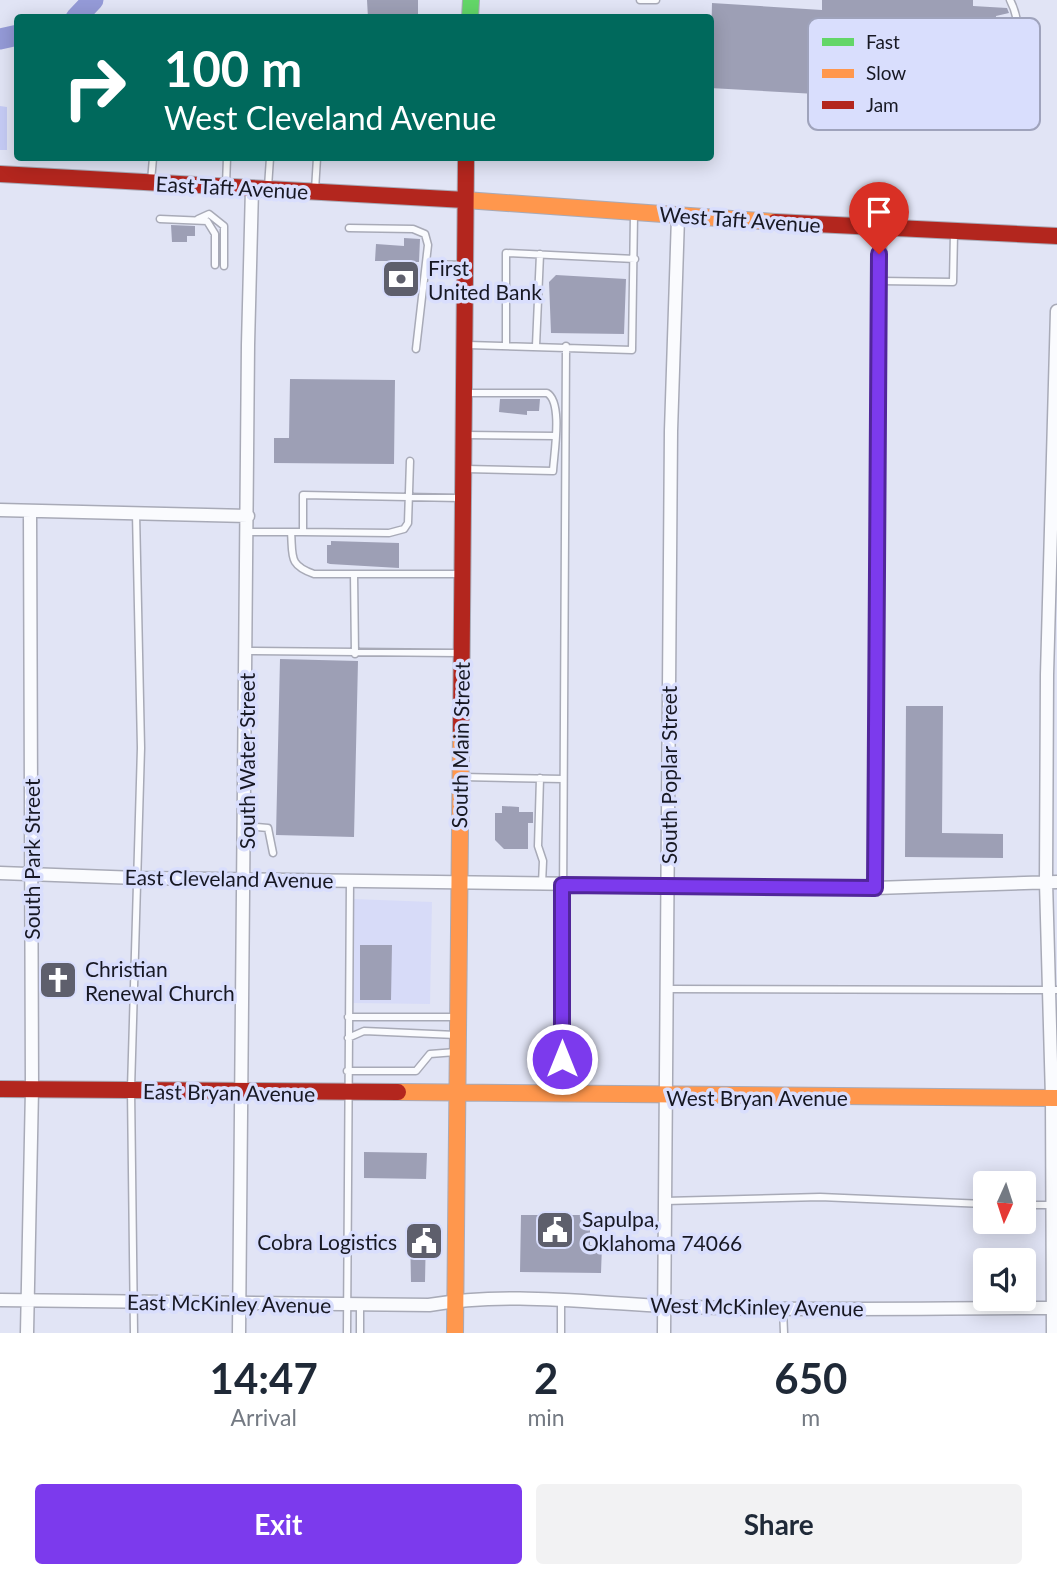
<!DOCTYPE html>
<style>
body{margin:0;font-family:Lato,sans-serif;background:#f2f2f3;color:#1f2937;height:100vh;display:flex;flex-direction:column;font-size:26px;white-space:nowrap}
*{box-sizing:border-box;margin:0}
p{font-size:23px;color:#747a83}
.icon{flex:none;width:38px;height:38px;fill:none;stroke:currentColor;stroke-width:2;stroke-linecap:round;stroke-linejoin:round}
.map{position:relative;height:1333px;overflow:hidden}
.panel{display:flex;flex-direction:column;background:#fff;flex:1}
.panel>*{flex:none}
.banner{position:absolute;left:14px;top:14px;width:700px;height:147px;border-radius:7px;box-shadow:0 4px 18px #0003;background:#00695c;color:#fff;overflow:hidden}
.needle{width:46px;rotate:183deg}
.fabs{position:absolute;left:973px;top:1171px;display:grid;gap:14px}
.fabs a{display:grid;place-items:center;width:63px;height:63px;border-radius:7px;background:#fff;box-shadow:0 4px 18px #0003;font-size:35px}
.pin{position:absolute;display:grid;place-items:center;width:60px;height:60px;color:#fff;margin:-72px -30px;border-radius:50% 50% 50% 0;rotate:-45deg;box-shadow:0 0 7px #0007}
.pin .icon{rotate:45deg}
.me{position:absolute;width:77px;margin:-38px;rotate:0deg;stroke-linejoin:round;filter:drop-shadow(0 0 5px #0008)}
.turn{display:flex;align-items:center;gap:24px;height:147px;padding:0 35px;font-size:32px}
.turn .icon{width:91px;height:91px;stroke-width:2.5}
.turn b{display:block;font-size:49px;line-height:60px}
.eta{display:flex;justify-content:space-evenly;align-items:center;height:119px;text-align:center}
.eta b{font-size:42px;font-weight:700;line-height:49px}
.cta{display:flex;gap:14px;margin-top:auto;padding:14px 35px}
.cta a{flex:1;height:80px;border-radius:7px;background:#7c3aed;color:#fff;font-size:28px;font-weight:700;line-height:80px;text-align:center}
.cta a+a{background:#f2f2f3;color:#1f2937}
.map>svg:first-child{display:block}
.built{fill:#d7dbf8}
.green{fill:#c5cbf5}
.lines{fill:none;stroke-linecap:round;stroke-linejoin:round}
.river{stroke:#949ad7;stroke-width:21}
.building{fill:#9d9fb5}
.lane-casing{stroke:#a8aab7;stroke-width:9}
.street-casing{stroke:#a8aab7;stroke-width:15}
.fast-casing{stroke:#a8aab7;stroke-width:18}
.slow-casing{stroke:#a8aab7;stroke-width:18}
.jam-casing{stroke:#a8aab7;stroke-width:18}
.lane{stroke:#fafbfe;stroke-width:6}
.street{stroke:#fafbfe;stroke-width:12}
.fast{stroke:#63d668;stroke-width:16}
.slow{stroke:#ff974d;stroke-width:16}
.jam{stroke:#b3261e;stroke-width:16}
.route-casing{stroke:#51269a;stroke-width:18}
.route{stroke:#7c3aed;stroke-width:12}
.labels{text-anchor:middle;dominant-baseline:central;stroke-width:7;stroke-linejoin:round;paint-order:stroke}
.street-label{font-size:21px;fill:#171823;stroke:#d9defd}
.poi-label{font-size:21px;fill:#171823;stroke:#d9defd;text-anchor:start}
.key{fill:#d9defd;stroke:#9fa3bc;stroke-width:2}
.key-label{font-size:19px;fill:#171823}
</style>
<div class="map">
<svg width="1057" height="1333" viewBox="0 0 1057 1333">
<rect width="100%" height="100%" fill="#e1e4f5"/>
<path class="built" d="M353 899 432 902 430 1004 353 1003Z"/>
<path class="green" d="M0 106 7 107V150H0Z"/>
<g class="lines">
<path class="river" d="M76 18 93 0
M0 39 18 35"/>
</g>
<path class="building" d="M367 0H418V18H368Z
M822 0H973V6L1007 8 1009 13 996 16 994 56H998L997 73H993L991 104 849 96 848 105H833L834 95 710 88 712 3 822 10Z
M171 225 195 226V236H187V242H172Z
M404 238 420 239 419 262H410L409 296 393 295 394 261H375L376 244 404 246Z
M556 275 626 279 624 334 551 333 549 282Z
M290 379 395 380 394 464 274 463V438H289Z
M500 399H540L539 411H527V415L499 412Z
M331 541 399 543V568L330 564 327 563V545H331Z
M280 659 358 661 354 837 276 835Z
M906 706H943L942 833 1003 834V858L905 857Z
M502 806 519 807V812H533V823H528V849H504L495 840V813H502Z
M360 945H392L391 1000H360Z
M364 1152 427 1153 426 1179 364 1178Z
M521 1215H590V1245H602L601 1273 520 1272Z
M410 1232H426L425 1282H411Z"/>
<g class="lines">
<defs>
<path id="lane" d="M640 0H656
M1005 124C1012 85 1029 36 1010 0
M151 181 153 158
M226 185 227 158
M268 187 270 158
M315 190 317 158
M160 219 207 221 215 234V265
M198 219 209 214 224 226V266
M349 228 413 229 425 234 428 245 416 349
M426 264 462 265
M880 281 953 282 954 233
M468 345 632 350 634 214
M506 346V253L635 259
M536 346 540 254
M466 435 555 436
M466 469 553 471C554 453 563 402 547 393H468
M248 532H303V495L460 498
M291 532C293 556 288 565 314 574H461
M303 532 389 533 404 529 408 523 410 461
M354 574 355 654
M247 651 458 653
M462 777 563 779
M540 778 538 846 543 861 542 884
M245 826 268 828 273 853
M668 989 1057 990
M348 1017H456
M348 1038 364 1031 456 1035
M347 1071H416L430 1054 456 1052
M562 1093 566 346
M665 1201 820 1197 985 1204
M1024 1205H1052
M783 1309 784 1333
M134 1333 131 1089 141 748 136 513
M347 1333 350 880
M360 1333V1305
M561 1333V1301"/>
<path id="street" d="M0 510 248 516
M0 873 138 878 875 888 1057 882
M875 888 880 228
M0 1300 429 1305C514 1290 604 1305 689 1307 812 1311 935 1308 1057 1308
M27 1333 32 1089 30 511
M239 1333 248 345 252 188
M664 1333 671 431 678 217
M1053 1333 1052 1098 1046 882 1047 675 1057 311"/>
<path id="fast" d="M470 18 471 0"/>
<path id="slow" d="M465 200 775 222
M398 1092 1057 1098
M455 1333 461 730"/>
<path id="jam" d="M0 174 465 200
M775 222 1057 236
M461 730 466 158
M0 1089 398 1092"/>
</defs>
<use href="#lane" class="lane-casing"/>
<use href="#street" class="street-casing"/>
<use href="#fast" class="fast-casing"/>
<use href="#slow" class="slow-casing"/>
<use href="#jam" class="jam-casing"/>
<use href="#lane" class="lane"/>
<use href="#street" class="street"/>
<use href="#fast" class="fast"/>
<use href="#slow" class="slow"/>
<use href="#jam" class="jam"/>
</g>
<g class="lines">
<defs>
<path id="route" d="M562 1059V885L875 888 879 254"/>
</defs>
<use href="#route" class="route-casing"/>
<use href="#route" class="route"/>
</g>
<defs>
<symbol id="bank-square" viewBox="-11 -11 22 22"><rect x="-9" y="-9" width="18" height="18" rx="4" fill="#5e5f6c" stroke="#d9defd"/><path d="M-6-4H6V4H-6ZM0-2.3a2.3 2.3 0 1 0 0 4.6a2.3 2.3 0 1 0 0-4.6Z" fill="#fff"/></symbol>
<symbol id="church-square" viewBox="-11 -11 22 22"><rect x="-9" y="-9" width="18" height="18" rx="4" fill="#5e5f6c" stroke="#d9defd"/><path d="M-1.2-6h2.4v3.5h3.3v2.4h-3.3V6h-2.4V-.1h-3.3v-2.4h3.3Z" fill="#fff"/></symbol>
<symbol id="civic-square" viewBox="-11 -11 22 22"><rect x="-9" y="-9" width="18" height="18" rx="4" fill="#5e5f6c" stroke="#d9defd"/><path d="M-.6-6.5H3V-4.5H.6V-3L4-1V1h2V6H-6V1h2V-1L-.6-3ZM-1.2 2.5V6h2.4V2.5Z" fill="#fff"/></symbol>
</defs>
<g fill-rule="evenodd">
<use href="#bank-square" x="379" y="257" width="44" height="44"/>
<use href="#church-square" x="36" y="958" width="44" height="44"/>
<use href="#civic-square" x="533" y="1208" width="44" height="44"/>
<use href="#civic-square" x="402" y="1219" width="44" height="44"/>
</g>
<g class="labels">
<g class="street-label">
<text transform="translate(232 187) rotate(3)">East Taft Avenue</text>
<text transform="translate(740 219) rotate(4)">West Taft Avenue</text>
<text transform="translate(460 745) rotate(-89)">South Main Street</text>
<text transform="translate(246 761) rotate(-90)">South Water Street</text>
<text transform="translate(668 775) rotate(-90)">South Poplar Street</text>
<text transform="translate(31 859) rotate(-90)">South Park Street</text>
<text transform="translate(229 878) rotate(1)">East Cleveland Avenue</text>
<text transform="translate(229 1092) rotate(1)">East Bryan Avenue</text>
<text x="757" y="1097">West Bryan Avenue</text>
<text transform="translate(229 1303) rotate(1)">East McKinley Avenue</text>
<text transform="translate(757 1306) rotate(1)">West McKinley Avenue</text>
</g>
<g class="poi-label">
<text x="428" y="267">First<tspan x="428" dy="24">United Bank</tspan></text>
<text x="85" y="968">Christian<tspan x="85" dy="24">Renewal Church</tspan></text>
<text x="582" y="1218">Sapulpa,<tspan x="582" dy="24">Oklahoma 74066</tspan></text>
<text x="397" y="1241" text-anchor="end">Cobra Logistics</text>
</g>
</g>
<rect x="808" y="18" width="232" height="112" rx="10" class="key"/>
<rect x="822" y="38" width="32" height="8" fill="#63d668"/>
<rect x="822" y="69" width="32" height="9" fill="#ff974d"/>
<rect x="822" y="101" width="32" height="8" fill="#b3261e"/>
<g class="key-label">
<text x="866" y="49">Fast</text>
<text x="866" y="80">Slow</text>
<text x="866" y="112">Jam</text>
</g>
</svg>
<div class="fabs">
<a><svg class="needle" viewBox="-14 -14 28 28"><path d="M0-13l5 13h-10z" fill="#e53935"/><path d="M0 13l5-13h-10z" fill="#747a83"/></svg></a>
<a><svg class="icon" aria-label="sound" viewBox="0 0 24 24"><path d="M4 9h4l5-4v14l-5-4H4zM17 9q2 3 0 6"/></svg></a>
</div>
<div class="pin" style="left:879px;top:254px;background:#d93025"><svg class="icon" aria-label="arrive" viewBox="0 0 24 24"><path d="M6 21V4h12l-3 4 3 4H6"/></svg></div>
<svg class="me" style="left:562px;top:1059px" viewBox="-20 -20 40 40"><circle r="17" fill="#7c3aed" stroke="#fff" stroke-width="3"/><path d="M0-11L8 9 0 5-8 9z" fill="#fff"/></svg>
<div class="banner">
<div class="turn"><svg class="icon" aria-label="right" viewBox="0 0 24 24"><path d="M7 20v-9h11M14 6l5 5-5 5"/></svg><div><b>100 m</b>West Cleveland Avenue</div></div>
</div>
</div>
<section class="panel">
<div class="eta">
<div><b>14:47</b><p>Arrival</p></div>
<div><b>2</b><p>min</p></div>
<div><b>650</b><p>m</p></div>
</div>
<div class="cta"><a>Exit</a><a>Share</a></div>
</section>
